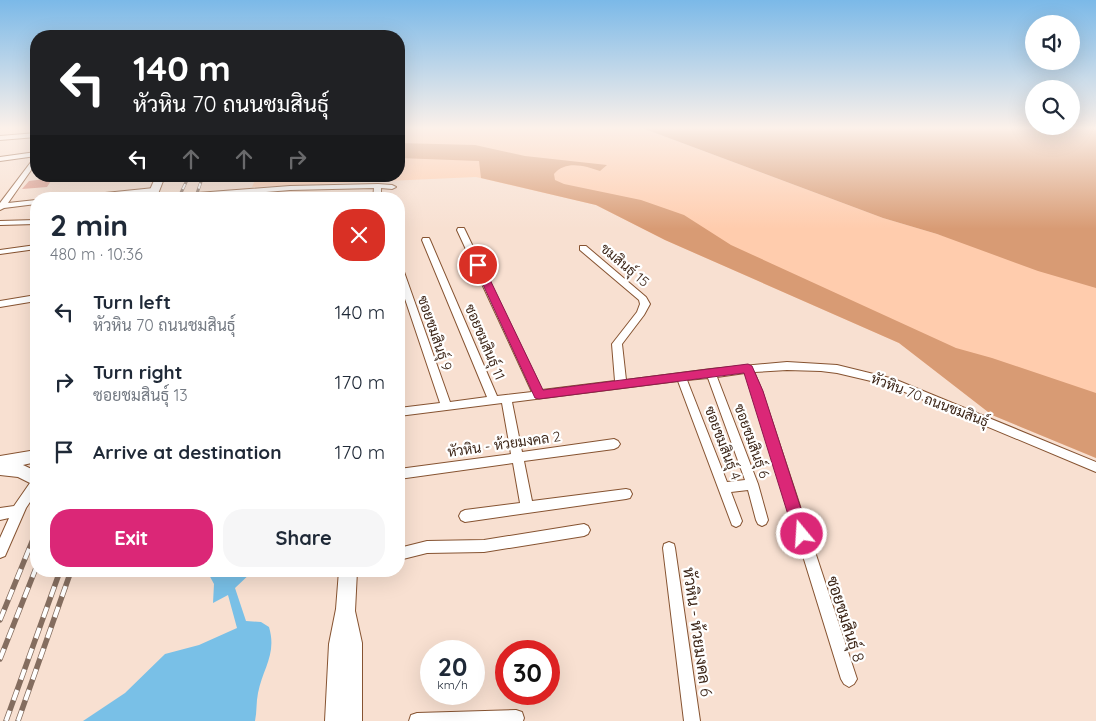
<!DOCTYPE html>
<meta charset="utf-8">
<style>
body{margin:0;font-family:Quicksand,Sarabun,sans-serif;background:#f6f6f7;color:#1f2937;height:100vh;display:flex;flex-direction:column;font-size:19px;white-space:nowrap}
*{box-sizing:border-box;margin:0}
p{font-size:16px;color:#747a83}
.icon{flex:none;width:28px;height:28px;fill:none;stroke:currentColor;stroke-width:2;stroke-linecap:round;stroke-linejoin:round}
.map{position:relative;flex:1;overflow:hidden}
.panel{position:absolute;left:30px;top:192px;width:375px;height:385px;display:flex;flex-direction:column;background:#fff;border-radius:20px;box-shadow:0 5px 20px #0002}
.panel>*{flex:none}
.guide{position:absolute;left:30px;top:30px;width:375px;height:152px;border-radius:20px;box-shadow:0 5px 20px #0002;background:#202124;color:#fff;overflow:hidden}
.fabs{position:absolute;left:1025px;top:15px;display:grid;gap:10px}
.fabs a{display:grid;place-items:center;width:55px;height:55px;border-radius:50%;background:#fff;box-shadow:0 5px 20px #0002;font-size:25px}
.speed{position:absolute;left:420px;top:640px;display:flex;gap:10px;font-size:25px;font-weight:700;text-align:center}
.speed>*{display:grid;place-content:center;width:65px;height:65px;border-radius:50%;background:#fff;box-shadow:0 5px 20px #0002;line-height:1}
.speed small{font-size:12px;font-weight:400}
.speed .limit{border:8px solid #d22;background:#fff;color:#111}
.pin{position:absolute;display:grid;place-items:center;width:42px;height:42px;color:#fff;margin:-21px;border:2px solid #fff;border-radius:50%;box-shadow:0 1px 5px #0007}
.me{position:absolute;width:55px;margin:-28px;rotate:342deg;stroke-linejoin:round;filter:drop-shadow(0 0 4px #0008)}
.turn{display:flex;align-items:center;gap:18px;height:105px;padding:0 20px;font-size:22px}
.turn .icon{width:65px;height:65px;stroke-width:2.5}
.turn b{display:block;font-size:35px;line-height:42px}
.lanes{display:flex;align-items:center;height:48px;padding:0 20px;background:#0003;justify-content:center;gap:25px;direction:ltr}
.lanes .off{opacity:.35}
.round{display:grid;place-items:center;flex:none;width:52px;height:52px;border-radius:20px;background:#f6f6f7}
.overview{display:flex;align-items:center;justify-content:space-between;height:85px;padding:0 20px}
h1{font-size:30px;font-weight:700;line-height:38px}
.cta{display:flex;gap:10px;margin-top:auto;padding:10px 20px}
.cta a{flex:1;height:58px;border-radius:20px;background:#db2777;color:#fff;font-size:20px;font-weight:700;line-height:58px;text-align:center}
.cta a+a{background:#f6f6f7;color:#1f2937}
ul{padding:0;list-style:none}
li{display:flex;align-items:center;gap:15px;height:70px;padding:0 20px}
li div{flex:1}
li b{display:block;font-size:19px}
li em{font-style:normal}
.map>svg:first-child{display:block}
.green{fill:#ffccad}
.forest{fill:#d89b74}
.water{fill:#79c0e7}
.building{fill:#df9c8d}
.lines{fill:none;stroke-linecap:round;stroke-linejoin:round}
.minor-casing{stroke:#865331;stroke-width:2}
.tertiary-casing{stroke:#865331;stroke-width:2}
.secondary-casing{stroke:#865331;stroke-width:2}
.minor{fill:#fff;fill-rule:evenodd}
.tertiary{fill:#fff;fill-rule:evenodd}
.secondary{fill:#fff;fill-rule:evenodd}
.rail-far1-casing{stroke:#846d5f;stroke-width:3}
.rail-casing{stroke:#846d5f;stroke-width:5.5}
.rail-far1{stroke:#fff;stroke-width:2;stroke-dasharray:5.5;stroke-linecap:butt}
.rail{stroke:#fff;stroke-width:4;stroke-dasharray:11;stroke-linecap:butt}
.route{fill:#db2777;stroke:#8e194d}
.labels{text-anchor:middle;dominant-baseline:central;stroke-width:4.5;stroke-linejoin:round;paint-order:stroke}
.street-label{font-size:14px;fill:#3c2517;stroke:#fff}
.near-street-label{font-size:16px;fill:#3c2517;stroke:#fff}
</style>
<div class="map">
<svg width="1096" height="721" viewBox="0 0 1096 721">
<rect width="100%" height="100%" fill="#f8e0d1"/>
<path class="green" d="M399 128H642L883 218 957 240 1096 277V458L992 415 899 343 665 240 596 205 476 177 252 187 257 176H399Z"/>
<path class="forest" d="M642 128H1096V288L1038 271 937 234 883 218Z
M399 143 475 145 525 156 607 165 600 171C585 166 566 160 554 174L555 180 564 184 641 200 684 215 731 245 956 348 992 358 1096 393V458L992 415 899 343 665 240 596 205 481 178 479 161 399 158Z"/>
<path class="water" d="M207 571H253L235 588 246 621 261 622 269 627C277 654 263 668 258 693 256 702 257 712 255 721H83L125 693 165 654 199 645 237 628 228 595 213 603 214 584Z"/>
<path class="building" d="M53 178 47 187 22 189 29 181Z"/>
<g class="lines">
<defs>
<path id="minor" d="M36 152V156L0 161V157Z
M36 157V163L8 203 36 200V204L4 208 0 210V203L34 158Z
M378 184 392 185 396 187 392 189 381 188V199H373L374 188 290 190 179 199 181 194H184L290 186Z
M154 188H157V192L90 199H62L66 197Z
M36 220V224L0 225V221Z
M458 228H464L465 230 542 390 615 381 612 344 637 312 640 304 639 300 580 250V246H586L646 297 650 304 644 315 622 344 626 380 711 369 787 362 837 365 894 379 1096 462V472L888 385 837 373 821 371 787 370 754 372 762 391 857 679 854 684 849 687 844 684 841 679 752 391 745 373 717 377 758 484 768 520 766 524 762 526 758 524 756 520 748 490 731 492 742 521 740 525 736 527 732 525 678 381 512 402 522 452 614 439 618 441 620 444 618 447 614 449 524 461 532 501 626 489 630 490 632 494 630 498 626 499 465 522 461 520 459 516 461 512 465 510 520 503 513 463 399 479V469L511 454 502 403 399 416V408L440 403 399 281V266L403 269 450 402 487 397 422 240 423 238H429L430 240 497 396 532 392 457 230ZM708 378 745 480 727 482 687 380Z
M36 245V249L0 254V250Z
M36 295V301L0 307V301Z
M36 479V493L26 508 5 556 0 558V538L9 518 0 520V508L14 506 32 480Z
M584 524 588 526 590 530 588 534 584 536 484 552 427 553 399 560V548L427 541 484 540Z
M669 542 674 544 675 548 700 721H684L663 548 664 544Z
M516 710 522 712 524 718 523 721H409L411 715 417 713Z"/>
<path id="tertiary" d="M36 133V137L0 140V136Z
M156 176H165L156 199H146Z"/>
<path id="secondary" d="M36 450V462L23 465 36 471V486L18 477 0 475V456Z
M339 571H357L355 611 362 643V721H325L329 644 336 609Z"/>
</defs>
<use href="#minor" class="minor-casing"/>
<use href="#tertiary" class="tertiary-casing"/>
<use href="#secondary" class="secondary-casing"/>
<use href="#minor" class="minor"/>
<use href="#tertiary" class="tertiary"/>
<use href="#secondary" class="secondary"/>
<defs>
<path id="rail-far1" d="M178 199 189 176
M195 199 203 176"/>
<path id="rail" d="M0 620 36 532
M0 659 36 568
M6 721 60 571
M18 721 71 571"/>
</defs>
<use href="#rail-far1" class="rail-far1-casing"/>
<use href="#rail" class="rail-casing"/>
<use href="#rail-far1" class="rail-far1"/>
<use href="#rail" class="rail"/>
</g>
<linearGradient id="sky" x2="0" y2="1"><stop stop-color="#7bb9e8"/><stop offset="0.56" stop-color="#fcf1ea"/><stop offset="1" stop-color="#fcf1ea" stop-opacity="0"/></linearGradient>
<rect width="1096" height="229" fill="url(#sky)"/>
<path class="route" d="M478 262 483 265 543 390 748 364 752 366 763 391 809 534 807 539 802 541 797 539 794 534 744 373 539 399 535 398 474 265Z"/>
<g class="labels">
<g class="street-label">
<text transform="translate(625 265) rotate(40)">ชมสินธุ์ 15</text>
<text transform="translate(435 333) rotate(71)">ซอยชมสินธุ์ 9</text>
<text transform="translate(485 342) rotate(67)">ซอยชมสินธุ์ 11</text>
<text transform="translate(930 400) rotate(21)">หัวหิน 70 ถนนชมสินธุ์</text>
<text transform="translate(752 441) rotate(70)">ซอยชมสินธุ์ 6</text>
<text transform="translate(723 443) rotate(69)">ซอยชมสินธุ์ 4</text>
<text transform="translate(504 444) rotate(-8)">หัวหิน - ห้วยมงคล 2</text>
</g>
<g class="near-street-label">
<text transform="translate(846 619) rotate(72)">ซอยชมสินธุ์ 8</text>
<text transform="translate(698 632) rotate(82)">หัวหิน - ห้วยมงคล 6</text>
</g>
</g>
</svg>
<div class="fabs">
<a><svg class="icon" aria-label="sound" viewBox="0 0 24 24"><path d="M4 9h4l5-4v14l-5-4H4zM17 9q2 3 0 6"/></svg></a>
<a><svg class="icon" aria-label="search" viewBox="0 0 24 24"><circle cx="10" cy="10" r="6"/><path d="M15 15l6 6"/></svg></a>
</div>
<div class="speed"><div>20<small>km/h</small></div><div class="limit">30</div></div>
<div class="pin" style="left:478px;top:265px;background:#d93025"><svg class="icon" aria-label="arrive" viewBox="0 0 24 24"><path d="M6 21V4h12l-3 4 3 4H6"/></svg></div>
<svg class="me" style="left:802px;top:534px" viewBox="-20 -20 40 40"><circle r="17" fill="#db2777" stroke="#fff" stroke-width="3"/><path d="M0-11L8 9 0 5-8 9z" fill="#fff"/></svg>
<div class="guide">
<div class="turn"><svg class="icon" aria-label="left" viewBox="0 0 24 24"><path d="M17 20v-9H6M10 6l-5 5 5 5"/></svg><div><b>140 m</b>หัวหิน 70 ถนนชมสินธุ์</div></div>
<div class="lanes"><svg class="icon" aria-label="left" viewBox="0 0 24 24"><path d="M17 20v-9H6M10 6l-5 5 5 5"/></svg><svg class="icon off" aria-label="ahead" viewBox="0 0 24 24"><path d="M12 20V5M6 11l6-6 6 6"/></svg><svg class="icon off" aria-label="ahead" viewBox="0 0 24 24"><path d="M12 20V5M6 11l6-6 6 6"/></svg><svg class="icon off" aria-label="right" viewBox="0 0 24 24"><path d="M7 20v-9h11M14 6l5 5-5 5"/></svg></div>
</div>
<section class="panel">
<div class="overview"><div><h1>2 min</h1><p>480 m · 10:36</p></div><a class="round" style="background:#d93025;color:#fff"><svg class="icon" aria-label="close" viewBox="0 0 24 24"><path d="M6 6l12 12M18 6L6 18"/></svg></a></div>
<ul>
<li><svg class="icon" aria-label="left" viewBox="0 0 24 24"><path d="M17 20v-9H6M10 6l-5 5 5 5"/></svg><div><b>Turn left</b><p>หัวหิน 70 ถนนชมสินธุ์</p></div><em>140 m</em></li>
<li><svg class="icon" aria-label="right" viewBox="0 0 24 24"><path d="M7 20v-9h11M14 6l5 5-5 5"/></svg><div><b>Turn right</b><p>ซอยชมสินธุ์ 13</p></div><em>170 m</em></li>
<li><svg class="icon" aria-label="arrive" viewBox="0 0 24 24"><path d="M6 21V4h12l-3 4 3 4H6"/></svg><div><b>Arrive at destination</b></div><em>170 m</em></li>
</ul>
<div class="cta"><a>Exit</a><a>Share</a></div>
</section>
</div>
